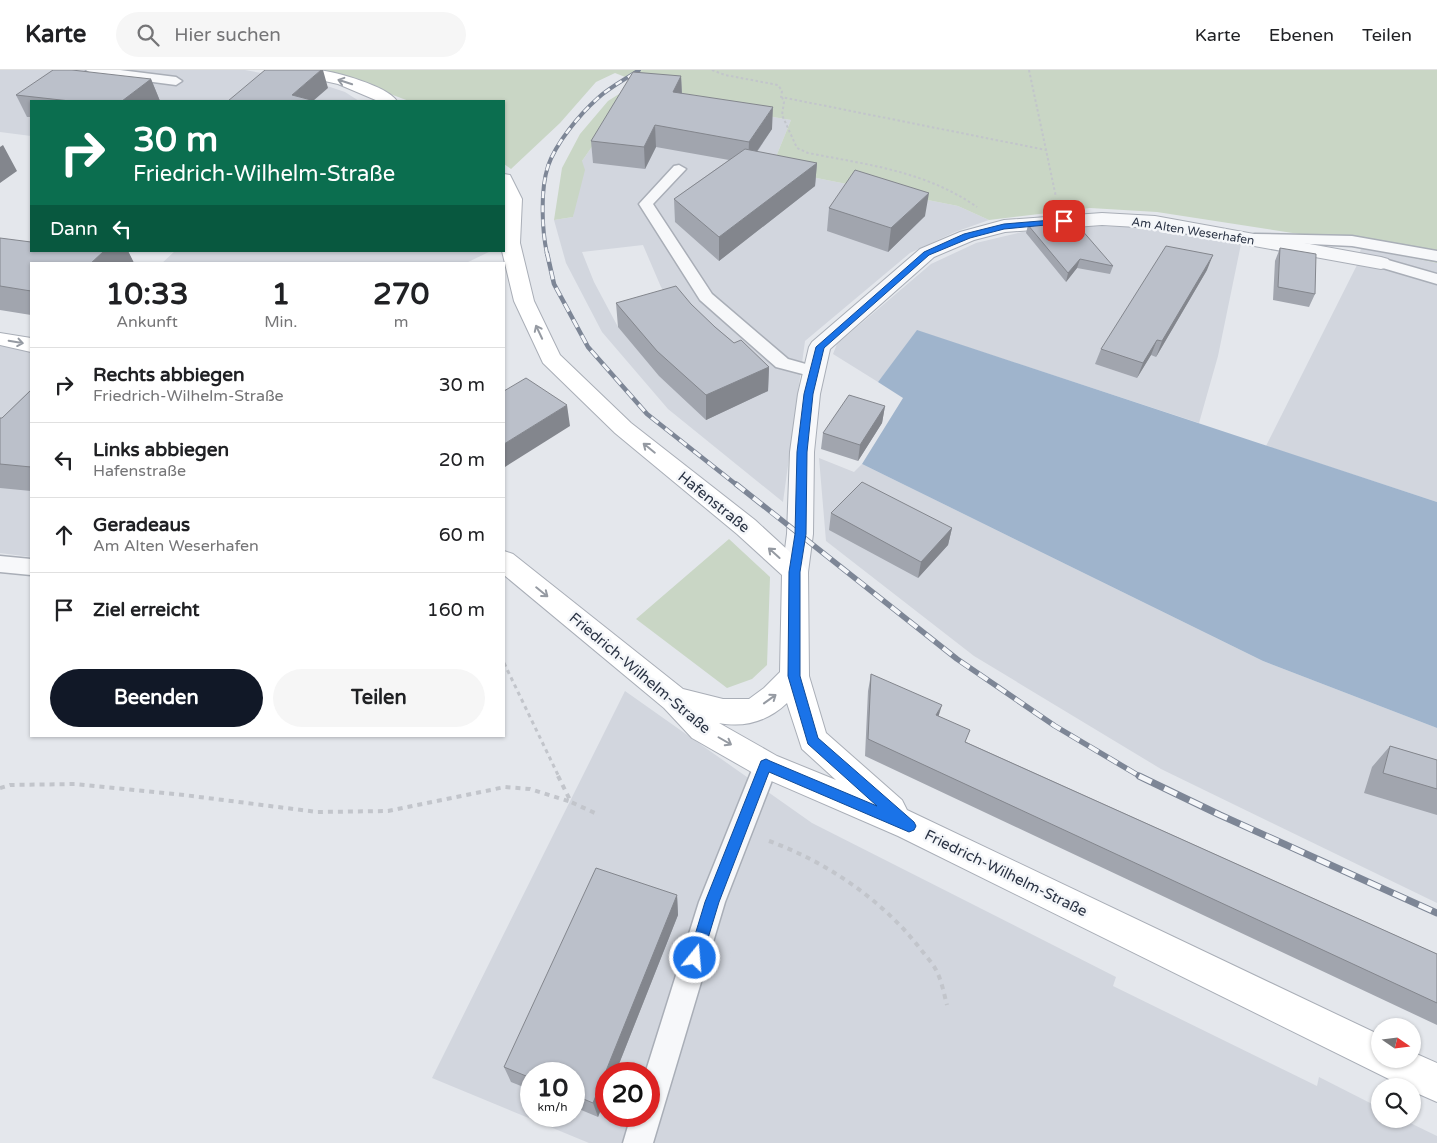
<!DOCTYPE html>
<html lang="de">
<meta charset="utf-8">
<style>
body{margin:0;font-family:"Varela Round",sans-serif;background:#f6f6f6;color:#202124;height:100vh;display:flex;flex-direction:column;font-size:19px;white-space:nowrap}
*{box-sizing:border-box;margin:0}
p{font-size:16px;color:#757577}
.icon{flex:none;width:28px;height:28px;fill:none;stroke:currentColor;stroke-width:2;stroke-linecap:round;stroke-linejoin:round}
.map{position:relative;flex:1;overflow:hidden}
.details{position:absolute;left:30px;top:192px;width:475px;height:475px;display:flex;flex-direction:column;background:#fff;border-radius:0px;box-shadow:0 1px 4px #0004}
.details>*{flex:none}
.guide{position:absolute;left:30px;top:30px;width:475px;height:152px;border-radius:0px;box-shadow:0 1px 4px #0004;background:#0b6e4f;color:#fff;overflow:hidden}
.needle{width:32px;rotate:104deg}
.tools{position:absolute;left:1371px;top:948px;display:grid;gap:10px}
.tools a{display:grid;place-items:center;width:50px;height:50px;border-radius:50%;background:#fff;box-shadow:0 1px 4px #0004;font-size:25px}
.speed{position:absolute;left:520px;top:992px;display:flex;gap:10px;font-size:25px;font-weight:700;text-align:center}
.speed>*{display:grid;place-content:center;width:65px;height:65px;border-radius:50%;background:#fff;box-shadow:0 1px 4px #0004;line-height:1}
.speed small{font-size:12px;font-weight:400}
.speed .limit{border:8px solid #d22;background:#fff;color:#111}
.pin{position:absolute;display:grid;place-items:center;width:42px;height:42px;color:#fff;margin:-21px;border-radius:10px;box-shadow:0 2px 8px #0006}
.me{position:absolute;width:55px;margin:-28px;rotate:17deg;stroke-linejoin:round;filter:drop-shadow(0 0 4px #0008)}
.turn{display:flex;align-items:center;gap:18px;height:105px;padding:0 20px;font-size:22px}
.turn .icon{width:65px;height:65px;stroke-width:2.5}
.turn b{display:block;font-size:35px;line-height:42px}
.then{display:flex;align-items:center;height:48px;padding:0 20px;background:#0003;gap:10px;font-size:19px}
.eta{display:flex;justify-content:space-evenly;align-items:center;height:85px;text-align:center}
.eta b{font-size:30px;font-weight:700;line-height:35px}
.button{display:flex;gap:10px;margin-top:auto;padding:10px 20px}
.button a{flex:1;height:58px;border-radius:30px;background:#111827;color:#fff;font-size:20px;font-weight:700;line-height:58px;text-align:center}
.button a+a{background:#f6f6f6;color:#202124}
ul{padding:0;list-style:none}
li{display:flex;align-items:center;gap:15px;height:75px;padding:0 20px;border-top:1px solid #e0e0e0}
li div{flex:1}
li b{display:block;font-size:19px}
li em{font-style:normal}
header{display:flex;align-items:center;gap:30px;box-sizing:border-box;height:70px;padding:0 25px;background:#fff;border-bottom:1px solid #e0e0e0}
header strong{font-size:24px}
nav{display:flex;gap:28px;margin-inline-start:auto;font-size:18px}
.search{width:350px;height:45px;background:#f6f6f6;display:flex;align-items:center;gap:12px;box-sizing:border-box;padding:0 18px;border-radius:28px;color:#757577;font-size:19px}
.map>svg:first-child{display:block}
.built{fill:#d2d6de;fill-rule:evenodd}
.green{fill:#c9d6c5}
.water{fill:#9fb4cc}
.lines{fill:none;stroke-linecap:round;stroke-linejoin:round}
.service-casing{stroke:#a9aeb7;stroke-width:3}
.minor-casing{stroke:#a9aeb7;stroke-width:2}
.secondary-casing{stroke:#a9aeb7;stroke-width:2}
.path-far2{stroke:#c2c5cb;stroke-width:2;stroke-dasharray:2.5 2.5;stroke-linecap:butt}
.path-far1{stroke:#c2c5cb;stroke-width:3;stroke-dasharray:4 4;stroke-linecap:butt}
.path{stroke:#c2c5cb;stroke-width:4;stroke-dasharray:5 5;stroke-linecap:butt}
.service{fill:#f7f8fa;fill-rule:evenodd}
.minor{fill:#f7f8fa;fill-rule:evenodd}
.secondary{fill:#fff;fill-rule:evenodd}
.rail-far3-casing{stroke:#7d8696;stroke-width:4}
.rail-far2-casing{stroke:#7d8696;stroke-width:4.5}
.rail-far1-casing{stroke:#7d8696;stroke-width:5.5}
.rail-casing{stroke:#7d8696;stroke-width:7}
.rail-far3{stroke:#f4f6f9;stroke-width:2.5;stroke-dasharray:7;stroke-linecap:butt}
.rail-far2{stroke:#f4f6f9;stroke-width:3;stroke-dasharray:9;stroke-linecap:butt}
.rail-far1{stroke:#f4f6f9;stroke-width:4;stroke-dasharray:11;stroke-linecap:butt}
.rail{stroke:#f4f6f9;stroke-width:5;stroke-dasharray:14;stroke-linecap:butt}
.wall{fill:#a1a5ae}
.shaded-wall{fill:#83868d}
.building{fill:#bbc0ca;stroke:#83868d}
.oneway{stroke:#959aa2}
.route{fill:#1a73e8;stroke:#114b97}
.labels{text-anchor:middle;dominant-baseline:central;stroke-width:5;stroke-linejoin:round;paint-order:stroke}
.far-street-label{font-size:12px;fill:#2b3445;stroke:#f4f6f9}
.street-label{font-size:15px;fill:#2b3445;stroke:#f4f6f9}
</style>
<header>
<strong>Karte</strong>
<div class="search"><svg class="icon" aria-label="search" viewBox="0 0 24 24"><circle cx="10" cy="10" r="6"/><path d="M15 15l6 6"/></svg>Hier suchen</div>
<nav><a>Karte</a><a>Ebenen</a><a>Teilen</a></nav>
</header>
<div class="map">
<svg width="1437" height="1073" viewBox="0 0 1437 1073">
<rect width="100%" height="100%" fill="#e4e7ec"/>
<path class="built" d="M0 0H245L321 14 345 22 359 31H31V66L0 62Z
M642 18 699 26 767 46 791 50 771 99 958 136 989 150 955 162 910 183 805 271 783 432 668 339 602 262 566 193 554 150 573 147 582 91 623 32ZM643 175 661 217 677 240 618 257 594 212 582 182Z
M1073 156 1151 157 1241 174 1218 286 1199 353 918 261 878 312 833 284 837 274 931 194 976 173 1022 162Z
M1361 178 1437 193V432L1266 376 1357 195Z
M175 181H491L464 194H161Z
M0 274 31 280V487L0 483Z
M819 388 854 402 862 394 1263 591 1437 658V833L1161 699 974 586 826 471Z
M625 621 812 753 1116 907 1113 916 1317 1016 1319 1007 1380 1038V1049H1402L1437 1066V1073H589L432 1008ZM531 1004H574V1046H531ZM606 1004H649V1046H606Z"/>
<path class="green" d="M316 0H1437V193L1312 166 1157 142 1090 138 989 150 958 136 771 99 791 50 767 46 699 26 642 18 623 32 582 91 585 100 573 147 554 150 562 98 580 64 608 31 638 12 615 3 596 12 560 53 511 99 504 94V31H409L336 4Z
M729 469 770 507 767 595 752 609 727 618 636 549Z"/>
<path class="water" d="M917 260 1437 432V658L1263 591 862 394 903 328 878 312Z"/>
<g class="lines">
<defs>
<path id="service" d="M86 0H120L176 7 182 11 176 15 92 4Z
M679 95 686 99 653 134 712 224 788 289 820 298 823 302 820 306 814 307 776 297 700 230 639 134 674 96Z
M1255 164 1352 166 1437 181V191L1352 176 1250 171 1248 168 1250 165Z
M1381 188 1437 204V214L1376 196 1373 193 1376 190Z
M0 486 31 489V505L0 502Z
M766 685 774 688 778 695 725 832 653 1073H623L631 1046H649V1004H645L699 832 754 695 758 688Z"/>
<path id="minor" d="M1102 143 1155 146 1381 187 1388 189 1391 193 1388 197 1381 199 1155 158 1102 155 1005 162 974 170 934 187 830 279 820 324 814 382 813 464 808 502 804 509 795 512 786 509 782 502 787 464 790 382 798 324 809 277 812 272 920 179 960 162 1004 150Z"/>
<path id="secondary" d="M287 0C297 0 308 0 318 0 337 2 387 16 397 31H378L338 14 289 3Z
M504 104 510 105 522 129 520 173 534 231 560 285 631 353 755 450 804 495 808 502 809 606 826 663 902 730 907 740 1380 965V989H1412V982L1437 993V1032L1412 1021V1016H1403L898 766 755 704 692 668 664 638 504 505V481L513 484 683 619 723 629H749L764 618 780 602 782 505 737 464 615 363 543 293 514 231 502 181H504ZM787 633 802 679 836 710 777 686 719 653C745 658 768 651 787 633Z
M0 263 31 268V282L0 275Z"/>
</defs>
<use href="#service" class="service-casing"/>
<use href="#minor" class="minor-casing"/>
<use href="#secondary" class="secondary-casing"/>
<path class="path-far2" d="M712 0 725 5 778 15 782 21 781 27 1046 80
M1029 0 1056 127
M782 27 784 32 782 45 797 78 808 83C869 95 925 101 977 137"/>
<path class="path-far1" d="M504 593 559 707"/>
<path class="path" d="M558 706 571 732 597 744
M0 718 10 715 75 714 184 725 317 742 388 741 505 717 530 719 571 732
M769 771C827 792 884 831 922 881 927 887 934 895 937 902 942 912 944 924 947 935"/>
<use href="#service" class="service"/>
<use href="#minor" class="minor"/>
<use href="#secondary" class="secondary"/>
<defs>
<path id="rail-far3" d="M547 184C542 160 540 121 548 96 556 73 579 45 598 28 610 17 626 9 639 0"/>
<path id="rail-far2" d="M547 183 554 214 588 277 647 344 738 416"/>
<path id="rail-far1" d="M736 414 957 589 1055 656 1141 707"/>
<path id="rail" d="M1139 706 1220 745 1437 843"/>
</defs>
<use href="#rail-far3" class="rail-far3-casing"/>
<use href="#rail-far2" class="rail-far2-casing"/>
<use href="#rail-far1" class="rail-far1-casing"/>
<use href="#rail" class="rail-casing"/>
<use href="#rail-far3" class="rail-far3"/>
<use href="#rail-far2" class="rail-far2"/>
<use href="#rail-far1" class="rail-far1"/>
<use href="#rail" class="rail"/>
</g>
<path class="wall" d="M681 6 682 23 772 59 757 82 817 93 815 116 719 191 675 152 674 129 729 90 656 77 645 99 593 93 591 71Z
M151 9 160 31H31V47H27L16 25Z
M829 138 925 146 888 182 827 161Z
M1028 155 1113 196 1110 204 1077 198 1066 212 1026 163Z
M0 168 31 181H128L134 193 31 194V245L0 240Z
M1280 178 1315 224 1309 237 1273 230 1275 191Z
M1207 200 1156 287 1151 285 1137 308 1095 294 1101 279Z
M616 233 715 257 734 273 769 297 768 321 706 350 659 306 618 257Z
M31 320V421L0 418V348H2Z
M885 336 882 353 858 391 821 379 823 363Z
M831 443 952 458 948 475 918 508 829 460Z
M871 604 939 646 966 672 1437 884V955L865 686 868 621Z
M1390 676 1437 690V745L1364 723 1372 697Z
M677 825 678 845 598 1047 574 1037V1004H531V1020L511 1012 504 997Z"/>
<path class="shaded-wall" d="M321 0H323L328 18 313 31 292 25Z
M681 6 682 28 673 22Z
M151 9 160 31H122Z
M773 37 772 59 748 94 749 72Z
M655 55 656 77 645 99 644 77Z
M3 75 17 101 0 113V77Z
M817 93 815 116 719 191V167Z
M929 123 925 146 888 182 891 158Z
M102 181H128L134 193 90 194Z
M1213 185 1207 200 1156 287 1162 271Z
M1080 189 1077 198 1066 212 1068 203Z
M1157 270 1151 285 1137 308 1143 293Z
M769 297 768 321 706 350V325Z
M567 335 570 356 505 397 504 391V374Z
M885 336 882 353 858 391 860 375Z
M952 458 948 475 918 508 921 492Z
M942 635 937 651 936 645Z
M677 825 678 845 615 1004H606V1026L598 1047 593 1033Z"/>
<path class="building" d="M53 0H72L151 9 122 31H70L16 25Z
M265 0H321L292 25 315 31H228Z
M633 2 681 6 673 22 773 37 749 72 655 55 644 77 591 71Z
M745 79 817 93 719 167 674 129Z
M855 100 929 123 891 158 829 138Z
M1074 151 1113 196 1080 189 1068 203 1028 155Z
M0 168 31 172V181H104L90 194H31V221L0 216Z
M1166 176 1213 185 1162 271 1157 270 1143 293 1101 279Z
M1280 178 1316 184 1315 224 1278 217Z
M676 216 691 234 715 257 734 273 741 270 769 297 706 325 657 281 616 233Z
M526 308 567 335 504 374V321Z
M31 320V397L0 394V348H2Z
M849 325 885 336 860 375 823 363Z
M862 412 952 458 921 492 831 443Z
M871 604 942 635 936 645 970 660 965 672 1437 884V933L868 669Z
M1390 676 1437 690V719L1383 703Z
M596 798 677 825 593 1033 574 1025V1004H531V1008L504 997Z"/>
<defs><path id="oneway-shaft" d="M-6 0H5M1.5-3L5.5 0L1.5 3" fill="none" stroke-width="1.6" stroke-linecap="round" stroke-linejoin="round" transform="scale(1.25)"/></defs>
<g class="oneway">
<use href="#oneway-shaft" transform="translate(345 12) rotate(-162)"/>
<use href="#oneway-shaft" transform="translate(539 262) rotate(-115)"/>
<use href="#oneway-shaft" transform="translate(16 272) rotate(10)"/>
<use href="#oneway-shaft" transform="translate(649 378) rotate(-141)"/>
<use href="#oneway-shaft" transform="translate(774 483) rotate(-138)"/>
<use href="#oneway-shaft" transform="translate(542 522) rotate(39)"/>
<use href="#oneway-shaft" transform="translate(770 629) rotate(-36)"/>
<use href="#oneway-shaft" transform="translate(725 671) rotate(30)"/>
</g>
<path class="route" d="M1064 149 1068 151 1067 153 1004 159 970 168 929 185 824 278 813 324 807 382 806 464 800 502V606L818 668 914 752 916 756 914 760 909 762 769 702 719 832 702 888 700 893 695 895 690 893 688 888 705 832 761 691 766 689 770 691 877 736 808 674 788 606 789 502 795 464 797 382 804 324 816 277 924 182 964 164 1004 154Z"/>
<g class="labels">
<g class="far-street-label">
<text transform="translate(1193 161) rotate(9)">Am Alten Weserhafen</text>
</g>
<g class="street-label">
<text transform="translate(714 432) rotate(39)">Hafenstraße</text>
<text transform="translate(640 603) rotate(40)">Friedrich-Wilhelm-Straße</text>
<text transform="translate(1006 803) rotate(26)">Friedrich-Wilhelm-Straße</text>
</g>
</g>
</svg>
<div class="tools">
<a><svg class="needle" viewBox="-14 -14 28 28"><path d="M0-13l5 13h-10z" fill="#e53935"/><path d="M0 13l5-13h-10z" fill="#757577"/></svg></a>
<a><svg class="icon" aria-label="search" viewBox="0 0 24 24"><circle cx="10" cy="10" r="6"/><path d="M15 15l6 6"/></svg></a>
</div>
<div class="speed"><div>10<small>km/h</small></div><div class="limit">20</div></div>
<div class="pin" style="left:1064px;top:151px;background:#d93025"><svg class="icon" aria-label="arrive" viewBox="0 0 24 24"><path d="M6 21V4h12l-3 4 3 4H6"/></svg></div>
<svg class="me" style="left:695px;top:888px" viewBox="-20 -20 40 40"><circle r="17" fill="#1a73e8" stroke="#fff" stroke-width="3"/><path d="M0-11L8 9 0 5-8 9z" fill="#fff"/></svg>
<div class="guide">
<div class="turn"><svg class="icon" aria-label="right" viewBox="0 0 24 24"><path d="M7 20v-9h11M14 6l5 5-5 5"/></svg><div><b>30 m</b>Friedrich-Wilhelm-Straße</div></div>
<div class="then">Dann<svg class="icon" aria-label="left" viewBox="0 0 24 24"><path d="M17 20v-9H6M10 6l-5 5 5 5"/></svg></div>
</div>
<section class="details">
<div class="eta">
<div><b>10:33</b><p>Ankunft</p></div>
<div><b>1</b><p>Min.</p></div>
<div><b>270</b><p>m</p></div>
</div>
<ul>
<li><svg class="icon" aria-label="right" viewBox="0 0 24 24"><path d="M7 20v-9h11M14 6l5 5-5 5"/></svg><div><b>Rechts abbiegen</b><p>Friedrich-Wilhelm-Straße</p></div><em>30 m</em></li>
<li><svg class="icon" aria-label="left" viewBox="0 0 24 24"><path d="M17 20v-9H6M10 6l-5 5 5 5"/></svg><div><b>Links abbiegen</b><p>Hafenstraße</p></div><em>20 m</em></li>
<li><svg class="icon" aria-label="ahead" viewBox="0 0 24 24"><path d="M12 20V5M6 11l6-6 6 6"/></svg><div><b>Geradeaus</b><p>Am Alten Weserhafen</p></div><em>60 m</em></li>
<li><svg class="icon" aria-label="arrive" viewBox="0 0 24 24"><path d="M6 21V4h12l-3 4 3 4H6"/></svg><div><b>Ziel erreicht</b></div><em>160 m</em></li>
</ul>
<div class="button"><a>Beenden</a><a>Teilen</a></div>
</section>
</div>
